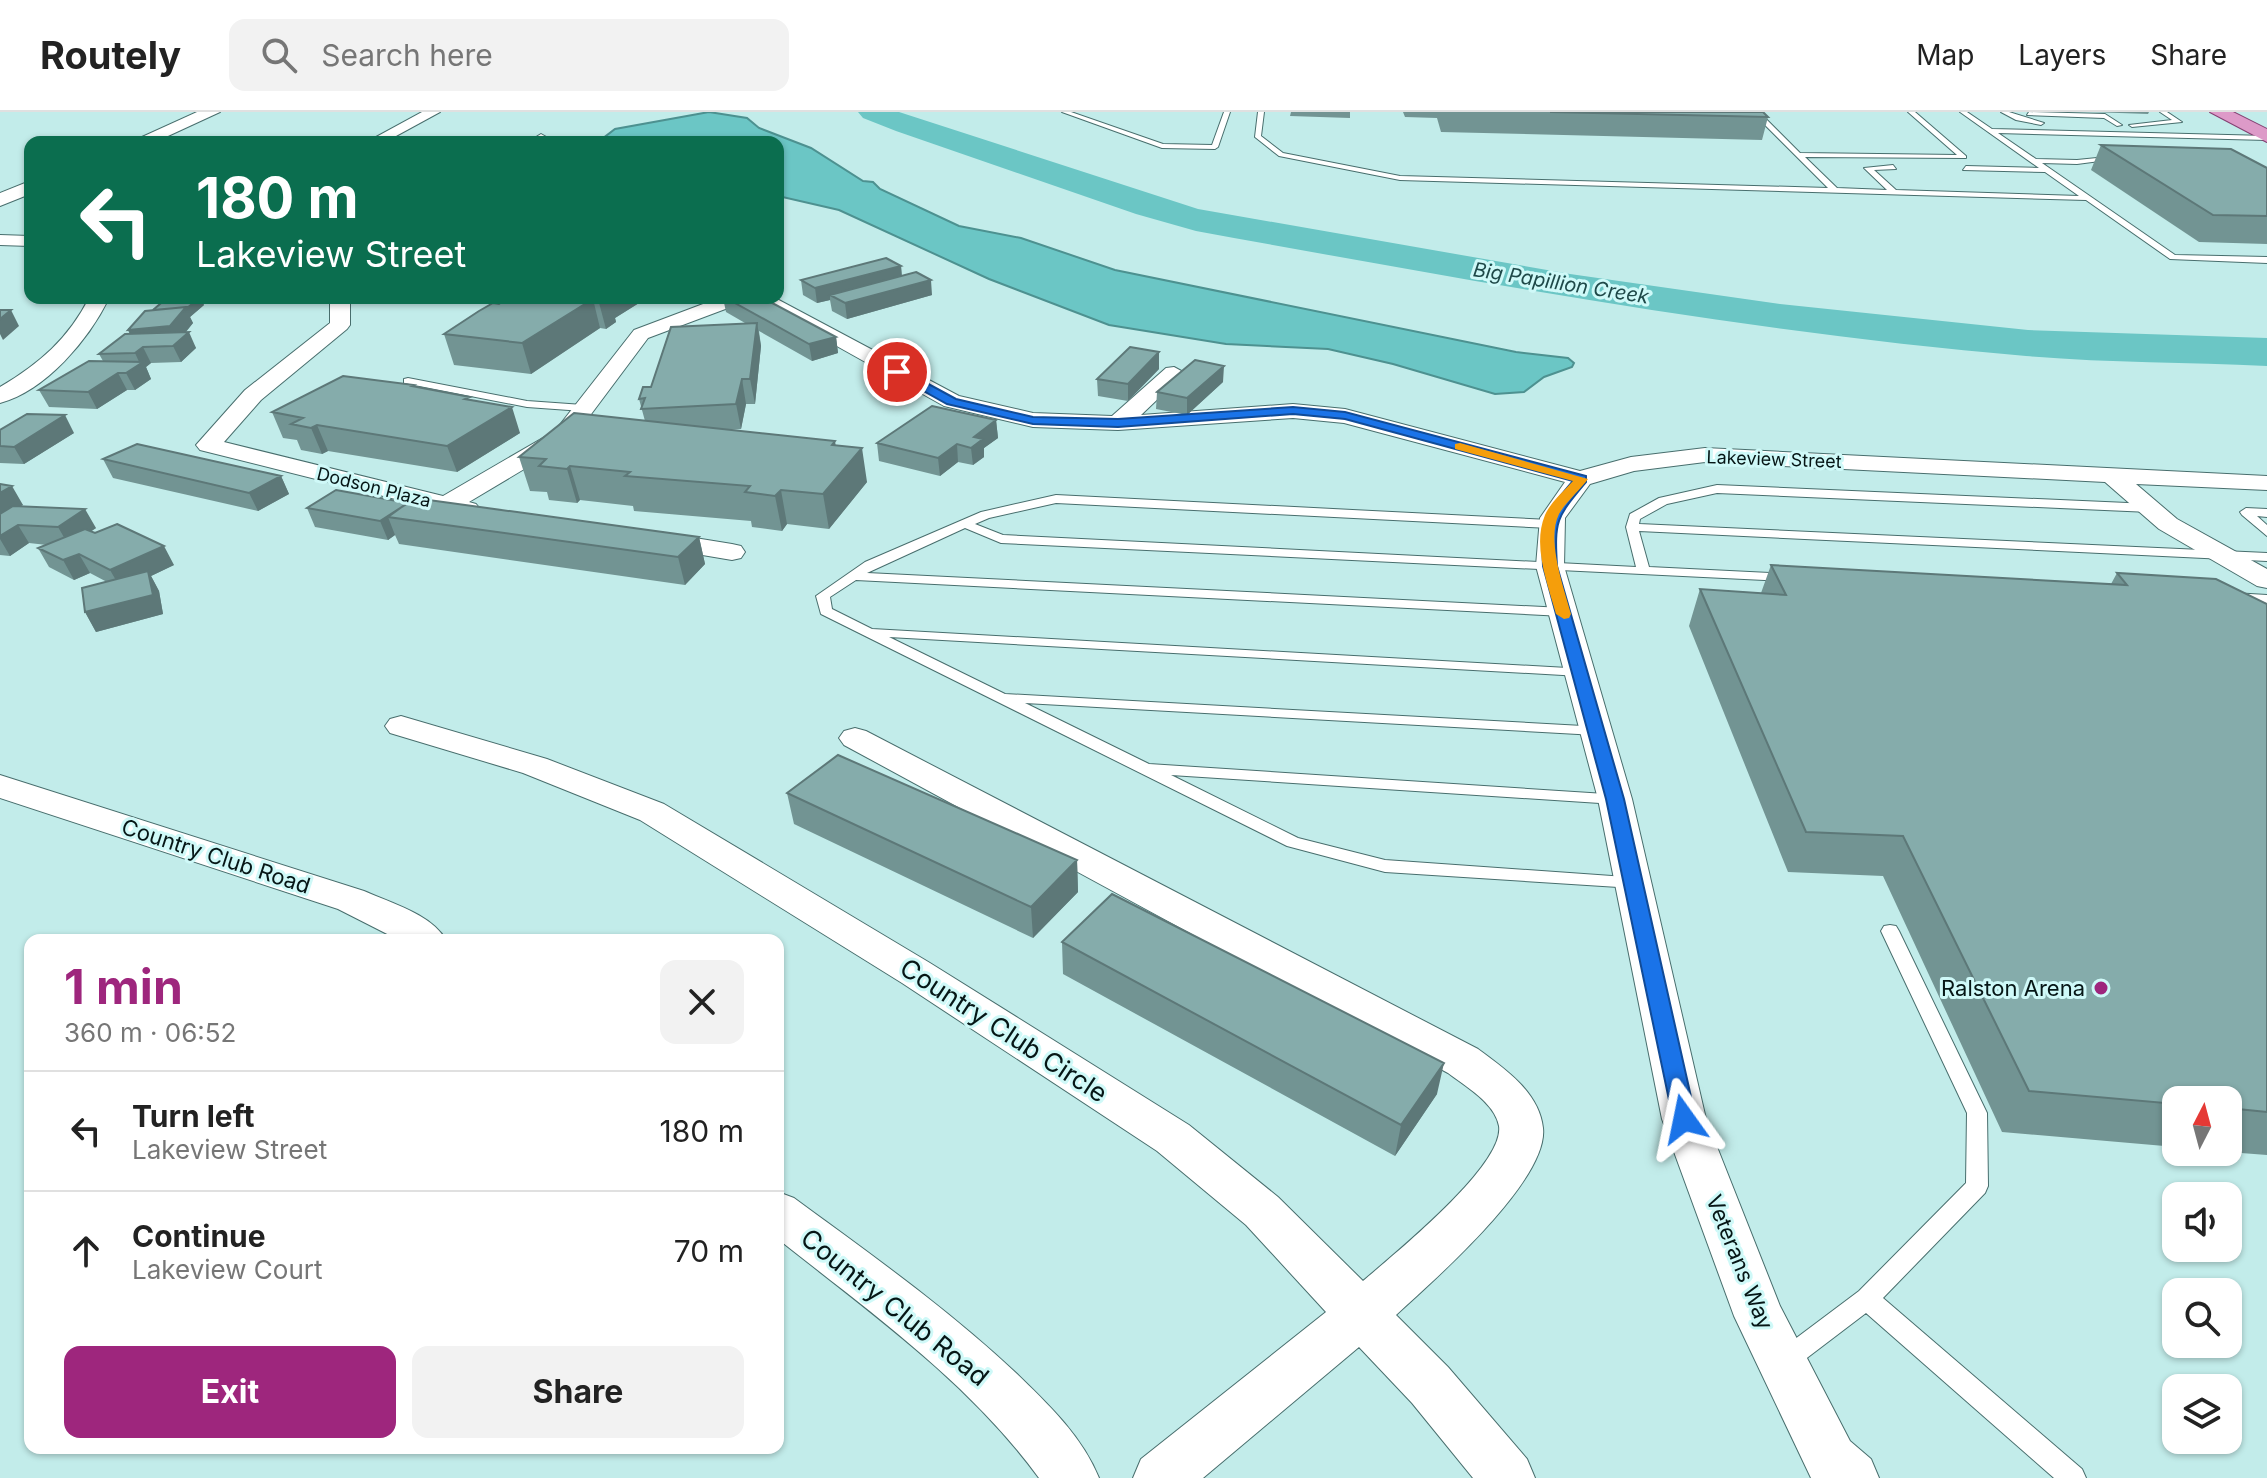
<!DOCTYPE html>
<meta charset="utf-8">
<style>
body{margin:0;font-family:Inter,sans-serif;background:#f2f2f2;color:#222;height:100vh;display:flex;flex-direction:column;font-size:30px;white-space:nowrap}
*{box-sizing:border-box;margin:0}
p{font-size:26px;color:#767676}
.icon{flex:none;width:44px;height:44px;fill:none;stroke:currentColor;stroke-width:2;stroke-linecap:round;stroke-linejoin:round}
.map{position:relative;flex:1;overflow:hidden}
.side{position:absolute;left:24px;top:822px;width:760px;height:520px;display:flex;flex-direction:column;background:#fff;border-radius:16px;box-shadow:0 2px 6px #0004}
.side>*{flex:none}
.banner{position:absolute;left:24px;top:24px;width:760px;height:168px;border-radius:16px;box-shadow:0 2px 6px #0004;background:#0b6e4f;color:#fff;overflow:hidden}
.needle{width:52px;rotate:6deg}
.buttons{position:absolute;left:2162px;top:974px;display:grid;gap:16px}
.buttons a{display:grid;place-items:center;width:80px;height:80px;border-radius:16px;background:#fff;box-shadow:0 2px 6px #0004;font-size:40px}
.pin{position:absolute;display:grid;place-items:center;width:68px;height:68px;color:#fff;margin:-34px;border:4px solid #fff;border-radius:50%;box-shadow:0 2px 8px #0007}
.me{position:absolute;width:88px;margin:-44px;rotate:348deg;stroke-linejoin:round;filter:drop-shadow(0 0 6px #0008)}
.turn{display:flex;align-items:center;gap:28px;height:168px;padding:0 40px;font-size:36px}
.turn .icon{width:104px;height:104px;stroke-width:2.5}
.turn b{display:block;font-size:56px;line-height:68px}
.round{display:grid;place-items:center;flex:none;width:84px;height:84px;border-radius:16px;background:#f2f2f2}
.headline{display:flex;align-items:center;justify-content:space-between;height:136px;padding:0 40px}
h1{font-size:48px;font-weight:700;line-height:60px;color:#9e267d}
.action{display:flex;gap:16px;margin-top:auto;padding:16px 40px}
.action a{flex:1;height:92px;border-radius:16px;background:#9e267d;color:#fff;font-size:32px;font-weight:700;line-height:92px;text-align:center}
.action a+a{background:#f2f2f2;color:#222}
ul{padding:0;list-style:none}
li{display:flex;align-items:center;gap:24px;height:120px;padding:0 40px;border-top:2px solid #e0e0e0}
li div{flex:1}
li b{display:block;font-size:30px}
li em{font-style:normal}
header{display:flex;align-items:center;gap:48px;box-sizing:border-box;height:112px;padding:0 40px;background:#fff;border-bottom:2px solid #e0e0e0}
header strong{font-size:38px}
nav{display:flex;gap:44px;margin-inline-start:auto;font-size:28px}
.search{width:560px;height:72px;background:#f2f2f2;display:flex;align-items:center;gap:20px;box-sizing:border-box;padding:0 28px;border-radius:16px;color:#767676;font-size:30px}
.map>svg:first-child{display:block}
.water{fill:#6bc6c5;stroke:#4d9190;stroke-width:2}
.lines{fill:none;stroke-linecap:round;stroke-linejoin:round}
.river{fill:#6bc6c5;fill-rule:evenodd}
.service-casing{stroke:#486e6d;stroke-width:2}
.minor-casing{stroke:#486e6d;stroke-width:2}
.tertiary-casing{stroke:#486e6d;stroke-width:2}
.primary-casing{stroke:#834072;stroke-width:2}
.service{fill:#fff;fill-rule:evenodd}
.minor{fill:#fff;fill-rule:evenodd}
.tertiary{fill:#fff;fill-rule:evenodd}
.primary{fill:#dd9ac8;fill-rule:evenodd}
.wall{fill:#729493}
.shaded-wall{fill:#5d7878}
.building{fill:#85acab;stroke:#5d7878;stroke-width:2}
.route{fill:#1a73e8;stroke:#114b97;stroke-width:2}
.slow{fill:#f59e0b}
.poi-dot{fill:#9e267d;stroke:#cff9f8;stroke-width:3}
.labels{text-anchor:middle;dominant-baseline:central;stroke-width:6;stroke-linejoin:round;paint-order:stroke}
.far-street-label{font-size:18px;fill:#061616;stroke:#cff9f8}
.far-water-label{font-size:20px;font-style:italic;fill:#1f4949;stroke:#cff9f8}
.street-label{font-size:22px;fill:#061616;stroke:#cff9f8}
.poi-label{font-size:22px;fill:#061616;stroke:#cff9f8;text-anchor:end}
.near-street-label{font-size:26px;fill:#061616;stroke:#cff9f8}
</style>
<header>
<strong>Routely</strong>
<div class="search"><svg class="icon" aria-label="search" viewBox="0 0 24 24"><circle cx="10" cy="10" r="6"/><path d="M15 15l6 6"/></svg>Search here</div>
<nav><a>Map</a><a>Layers</a><a>Share</a></nav>
</header>
<div class="map">
<svg width="2267" height="1366" viewBox="0 0 2267 1366">
<rect width="100%" height="100%" fill="#c2ecea"/>
<path class="water" d="M709 0 747 6 759 16 811 36 863 69 873 70 880 77 959 114 1021 126 1115 158 1516 240 1568 246 1574 251 1572 255 1544 265 1524 280 1495 282 1393 252 1328 237 1226 232 1109 213 989 167 839 98 778 84V30H607L602 27 615 17Z"/>
<g class="lines">
<path class="river" d="M858 0H899L1198 97 1570 162 1780 192 2028 218 2267 226V254C2187 250 2106 251 2026 244 1746 220 1472 169 1196 119L1136 102 896 19 863 6Z"/>
<defs>
<path id="service" d="M1062 0H1071L1163 32 1212 33 1224 0H1230L1218 35 1215 37 1162 36Z
M1258 0H1264L1261 24 1283 41 1400 64 1828 76 1752 0H1759L1800 41 1957 43 1908 0H1915L1966 44V46L1805 45 1837 76 1887 78 1864 56 1893 53 1896 57 1874 58 1896 78 2079 84 2045 60 1963 58 1966 54 2039 56 1960 0H1967L1992 17 2267 24V28L1998 21 2036 47 2077 48 2117 44 2115 47 2077 52 2042 51 2175 143 2267 145V151L2170 147 2086 88 1400 68 1279 44 1255 25Z
M2001 0H2009L2044 11 2041 13 2016 8Z
M2029 0 2105 2 2122 13 2117 14 2104 6 2027 3Z
M2160 0H2167L2182 10 2132 15 2129 13 2172 8Z
M408 266 527 289 583 293 588 296 583 299 527 295 404 271V267Z
M1717 373 2150 392 2156 396 2150 400 1717 381 1667 392 1640 407 1639 412 2267 441V449L1639 419 1649 455 1791 462V468L1786 469 1001 431 965 416 867 461 1563 496 1570 500 1563 504 856 468 830 485 832 497 872 517 1585 557 1587 560 1585 563 1580 564 889 525 1005 582 1601 615 1604 618 1596 623 1025 591 1149 652 1621 683 1623 687 1621 691 1615 692 1171 663 1298 726 1385 748 1640 766 1643 770 1640 774 1634 776 1385 760 1287 734 821 502 816 484 865 450 981 400 1056 383 1550 408 1556 412 1550 416 1056 391 989 406 975 412 1003 423 1636 455 1626 415 1630 402 1659 386Z
M2246 396 2267 397V405L2257 404 2267 413V424L2242 403 2240 400Z
M2233 481 2267 483V491L2228 488V482Z
M1890 813 1896 814 1899 819 1987 1001 1988 1074 1985 1081 1883 1186 2082 1357 2086 1366H2054L1866 1201 1795 1255 1787 1259 1779 1255 1775 1247 1779 1239 1859 1179 1966 1071 1967 1001 1881 819 1884 814Z"/>
<path id="minor" d="M422 0H440L385 30H367Z
M541 22 548 26 545 30H528Z
M0 123 30 124V134L0 133Z
M89 186H109C89 227 46 279 0 291V275C39 252 69 226 89 186Z
M330 186H350V213L347 217 261 288 224 330 443 384 555 319 634 218 719 186H747L744 190 648 226 571 329 469 390 476 392 480 397 476 402 467 405 200 338 196 333 245 278 330 211Z
M751 186H775L959 284 1033 301 1112 304 1166 256 1174 255 1185 261 1141 303 1293 292 1345 297 1580 359 1631 345 1705 336 2267 364V378L2136 372 2177 407 2267 457V476L2257 474 2159 417 2105 370 1705 350 1634 359 1590 372 1565 406 1564 454 1632 687 1706 1007 1780 1194 1850 1329 1871 1347 1879 1366H1811L1734 1204 1662 1007 1598 687 1536 454 1540 406 1565 370 1344 311 1293 306 1118 318 1033 315 944 294Z
M658 420 732 432 741 434 745 440 741 446 732 448 649 434 645 428 649 422Z
M401 604 547 647 664 692 930 851 1189 1013 1278 1085 1363 1169C1393 1143 1505 1053 1499 1014 1495 991 1465 974 1448 961L844 633 839 626 844 619 855 616 866 619 1478 937C1505 957 1539 980 1543 1016 1549 1068 1433 1169 1396 1203L1448 1255 1527 1347 1535 1366H1473L1412 1291 1359 1235 1203 1366H1133L1141 1347 1326 1200 1246 1113 1157 1039 902 871 640 708 523 661 390 621 385 614 390 607Z
M0 663 364 779C391 791 431 802 446 828H399L338 797 0 686Z
M778 1080 794 1086C870 1142 947 1196 1016 1261 1048 1292 1082 1324 1099 1366H1039C969 1270 870 1200 778 1127Z"/>
<path id="tertiary" d="M197 0H220L155 30H131Z
M30 69V82L0 94V81Z"/>
<path id="primary" d="M2210 0H2233L2267 17V30Z"/>
</defs>
<use href="#service" class="service-casing"/>
<use href="#minor" class="minor-casing"/>
<use href="#tertiary" class="tertiary-casing"/>
<use href="#primary" class="primary-casing"/>
<use href="#service" class="service"/>
<use href="#minor" class="minor"/>
<use href="#tertiary" class="tertiary"/>
<use href="#primary" class="primary"/>
</g>
<path class="wall" d="M1291 0H1350V6L1290 4Z
M1403 0H1763L1768 5 1762 28 1441 20 1437 6 1405 5Z
M2091 0H2149L2148 2Z
M2101 33 2267 56V132L2199 130 2091 58Z
M901 154 902 164 932 183 847 207 832 199 830 188 817 191 803 183 801 168Z
M159 186H205L201 187 204 193 190 205 193 211 186 220 196 236 181 250 151 251 146 255 151 267 135 278H127L97 297 49 295 39 278 103 249 99 242 130 222 128 218 167 187Z
M507 186H647L615 206 616 210 606 217 600 216 531 262 454 253 444 222Z
M723 186H763L836 225 838 241 812 249 759 219 761 234 755 292H746L741 317 728 318 836 334 867 370 829 417 787 412 782 419 752 415 751 409 634 399 633 394 580 388 577 391 549 388 547 380 530 379 519 345 645 309 639 287 651 275 745 211 726 200Z
M1159 257 1128 289 1098 284 1097 267Z
M1223 270 1187 303 1156 297 1157 280Z
M414 273 415 275 471 288 520 321 457 360 328 339 322 342 301 338 297 328 283 326 272 300Z
M996 308 998 326 984 336V345L973 353 958 350 940 364 879 349 877 331Z
M0 318 74 321 24 352 0 351Z
M103 347 281 364 289 382 258 399 113 366Z
M0 372 23 393 20 394 96 416 90 420 174 453 151 464 159 479 163 502 96 520 85 500 107 470 90 461 74 468 49 455 38 436 47 433 29 431 10 444 0 443Z
M408 391 699 425 705 452 685 473 399 432 395 423 388 428 315 415 307 396Z
M1771 453 2111 472 2117 461 2267 492V1043L2228 1040V988H2176V1035L2002 1020 1883 764 1788 760 1689 514 1700 477 1761 481Z
M787 681 1077 748 1078 780 1033 826 794 712Z
M1062 830 1437 982 1395 1044 1063 862Z"/>
<path class="shaded-wall" d="M901 154 902 169 830 183V188L817 191 815 176Z
M931 168 932 183 847 207 845 191Z
M199 186 204 193 190 205 193 211 179 228 189 220 196 236 181 250 173 234H136L128 218 186 195Z
M600 186H647L615 206 616 210 606 217 598 187Z
M593 187 600 216 531 262 522 231Z
M11 198 19 214 3 228 0 222V207Z
M757 211 761 234 755 292 750 267Z
M836 225 838 241 812 249 809 232Z
M143 235 151 251 146 255 151 267 135 278 126 261 140 252 135 241Z
M1159 240V257L1128 289V272Z
M1224 254 1223 270 1187 303V286Z
M118 261 127 278 97 297 88 280Z
M742 267 746 292 741 317 736 292Z
M512 295 520 321 457 360 447 334Z
M65 303 74 321 24 352 14 335Z
M996 308 998 326 984 336V345L973 353 971 336 974 325Z
M317 313 328 339 322 342 311 316Z
M835 329 840 362 862 336 867 370 829 417 823 382 832 333Z
M957 332 958 350 940 364 938 346Z
M570 354 580 388 577 391 567 357Z
M281 364 289 382 258 399 249 381Z
M12 374 23 393 0 405V381Z
M781 378 787 412 782 419 775 384Z
M408 391 388 405 395 423 388 428 380 409Z
M85 397 96 416 69 434 58 415Z
M18 413 29 431 10 444 0 427V424Z
M699 425 705 452 685 473 678 445Z
M164 434 174 453 151 464 159 479 163 502 96 520 85 500 121 477 110 458Z
M79 442 90 461 74 468 63 448Z
M1077 748 1078 780 1033 826 1031 795Z
M1444 951 1437 982 1395 1044 1401 1013Z"/>
<path class="building" d="M1550 0H1763L1768 5Z
M2101 33 2231 37 2267 56V104L2213 103Z
M886 146 901 154 815 176 801 168Z
M916 160 931 168 845 191 830 183Z
M167 186H199L186 197V195L153 198Z
M507 186H600L598 187H593L522 231 444 222 479 199 493 191 499 192Z
M726 186H763L836 225 809 232Z
M186 195 170 214 128 218 145 199Z
M0 198H11L0 207Z
M757 211 750 267H742L736 292 641 297 645 286 639 287 643 275H651L671 215Z
M189 220 173 234 143 235 135 241 99 242 125 222Z
M1130 235 1159 240 1128 272 1097 267Z
M1195 248 1224 254 1187 286 1157 280Z
M89 249 143 250 126 261H118L88 280 39 278Z
M343 264 414 273 412 274 470 285 465 287 512 295 447 334 317 313 311 316 291 312 303 306 272 300Z
M932 294 996 308 974 325 983 327 971 336 957 332 938 346 877 331Z
M574 301 835 329 832 333 862 336 823 382 781 378 775 384 745 380 750 374 625 364 630 360 570 354 567 357 539 354 546 347 519 345Z
M27 302 65 303 14 335 0 334V318Z
M137 332 281 364 249 381 103 347Z
M0 372 12 374 0 381Z
M336 378 408 391 380 409 307 396Z
M414 386 699 425 678 445 388 405Z
M13 394 85 397 58 415 18 413 0 424V402Z
M117 412 164 434 110 458 79 442 63 448 38 436 85 417 95 421Z
M1771 453 2127 473 2117 461 2216 467 2267 492V1000L2228 996V988H2176V992L2029 979 1903 724 1806 720 1700 477 1786 483Z
M148 459 153 483 85 500 82 476Z
M838 643 1077 748 1031 795 787 681Z
M1112 782 1444 951 1401 1013 1062 830Z"/>
<path class="route" d="M893 257H901L956 287 1033 305 1118 307 1293 295 1345 300 1586 364V370C1557 405 1554 407 1557 454L1624 687 1696 1007 1693 1014 1684 1017 1676 1014 1673 1007 1606 687 1543 454C1541 407 1543 404 1573 369L1345 307 1293 302 1118 315 1033 312 947 292 893 262Z"/>
<path class="slow" d="M1460 331 1588 367C1579 379 1566 390 1559 402 1546 428 1564 476 1571 502L1569 506 1564 507 1556 502C1548 473 1532 434 1545 403 1550 391 1564 379 1573 369L1455 337V332Z"/>
<circle class="poi-dot" cx="2101" cy="876" r="8"/>
<g class="labels">
<g class="far-street-label">
<text transform="translate(1774 347) rotate(2)">Lakeview Street</text>
<text transform="translate(374 375) rotate(14)">Dodson Plaza</text>
</g>
<g class="far-water-label">
<text transform="translate(1561 171) rotate(9)">Big Papillion Creek</text>
</g>
<g class="street-label">
<text transform="translate(216 744) rotate(18)">Country Club Road</text>
<text transform="translate(1740 1150) rotate(68)">Veterans Way</text>
</g>
<g class="poi-label">
<text x="2085" y="876">Ralston Arena</text>
</g>
<g class="near-street-label">
<text transform="translate(1004 918) rotate(33)">Country Club Circle</text>
<text transform="translate(895 1195) rotate(39)">Country Club Road</text>
</g>
</g>
</svg>
<div class="buttons">
<a><svg class="needle" viewBox="-14 -14 28 28"><path d="M0-13l5 13h-10z" fill="#e53935"/><path d="M0 13l5-13h-10z" fill="#767676"/></svg></a>
<a><svg class="icon" aria-label="sound" viewBox="0 0 24 24"><path d="M4 9h4l5-4v14l-5-4H4zM17 9q2 3 0 6"/></svg></a>
<a><svg class="icon" aria-label="search" viewBox="0 0 24 24"><circle cx="10" cy="10" r="6"/><path d="M15 15l6 6"/></svg></a>
<a><svg class="icon" aria-label="layers" viewBox="0 0 24 24"><path d="M12 4l9 5-9 5-9-5zM3 14l9 5 9-5"/></svg></a>
</div>
<div class="pin" style="left:897px;top:260px;background:#d93025"><svg class="icon" aria-label="arrive" viewBox="0 0 24 24"><path d="M6 21V4h12l-3 4 3 4H6"/></svg></div>
<svg class="me" style="left:1684px;top:1007px" viewBox="-20 -20 40 40"><path d="M0-17L14 15 0 8-14 15z" fill="#1a73e8" stroke="#fff" stroke-width="4"/></svg>
<div class="banner">
<div class="turn"><svg class="icon" aria-label="left" viewBox="0 0 24 24"><path d="M17 20v-9H6M10 6l-5 5 5 5"/></svg><div><b>180 m</b>Lakeview Street</div></div>
</div>
<section class="side">
<div class="headline"><div><h1>1 min</h1><p>360 m · 06:52</p></div><a class="round"><svg class="icon" aria-label="close" viewBox="0 0 24 24"><path d="M6 6l12 12M18 6L6 18"/></svg></a></div>
<ul>
<li><svg class="icon" aria-label="left" viewBox="0 0 24 24"><path d="M17 20v-9H6M10 6l-5 5 5 5"/></svg><div><b>Turn left</b><p>Lakeview Street</p></div><em>180 m</em></li>
<li><svg class="icon" aria-label="ahead" viewBox="0 0 24 24"><path d="M12 20V5M6 11l6-6 6 6"/></svg><div><b>Continue</b><p>Lakeview Court</p></div><em>70 m</em></li>
</ul>
<div class="action"><a>Exit</a><a>Share</a></div>
</section>
</div>
